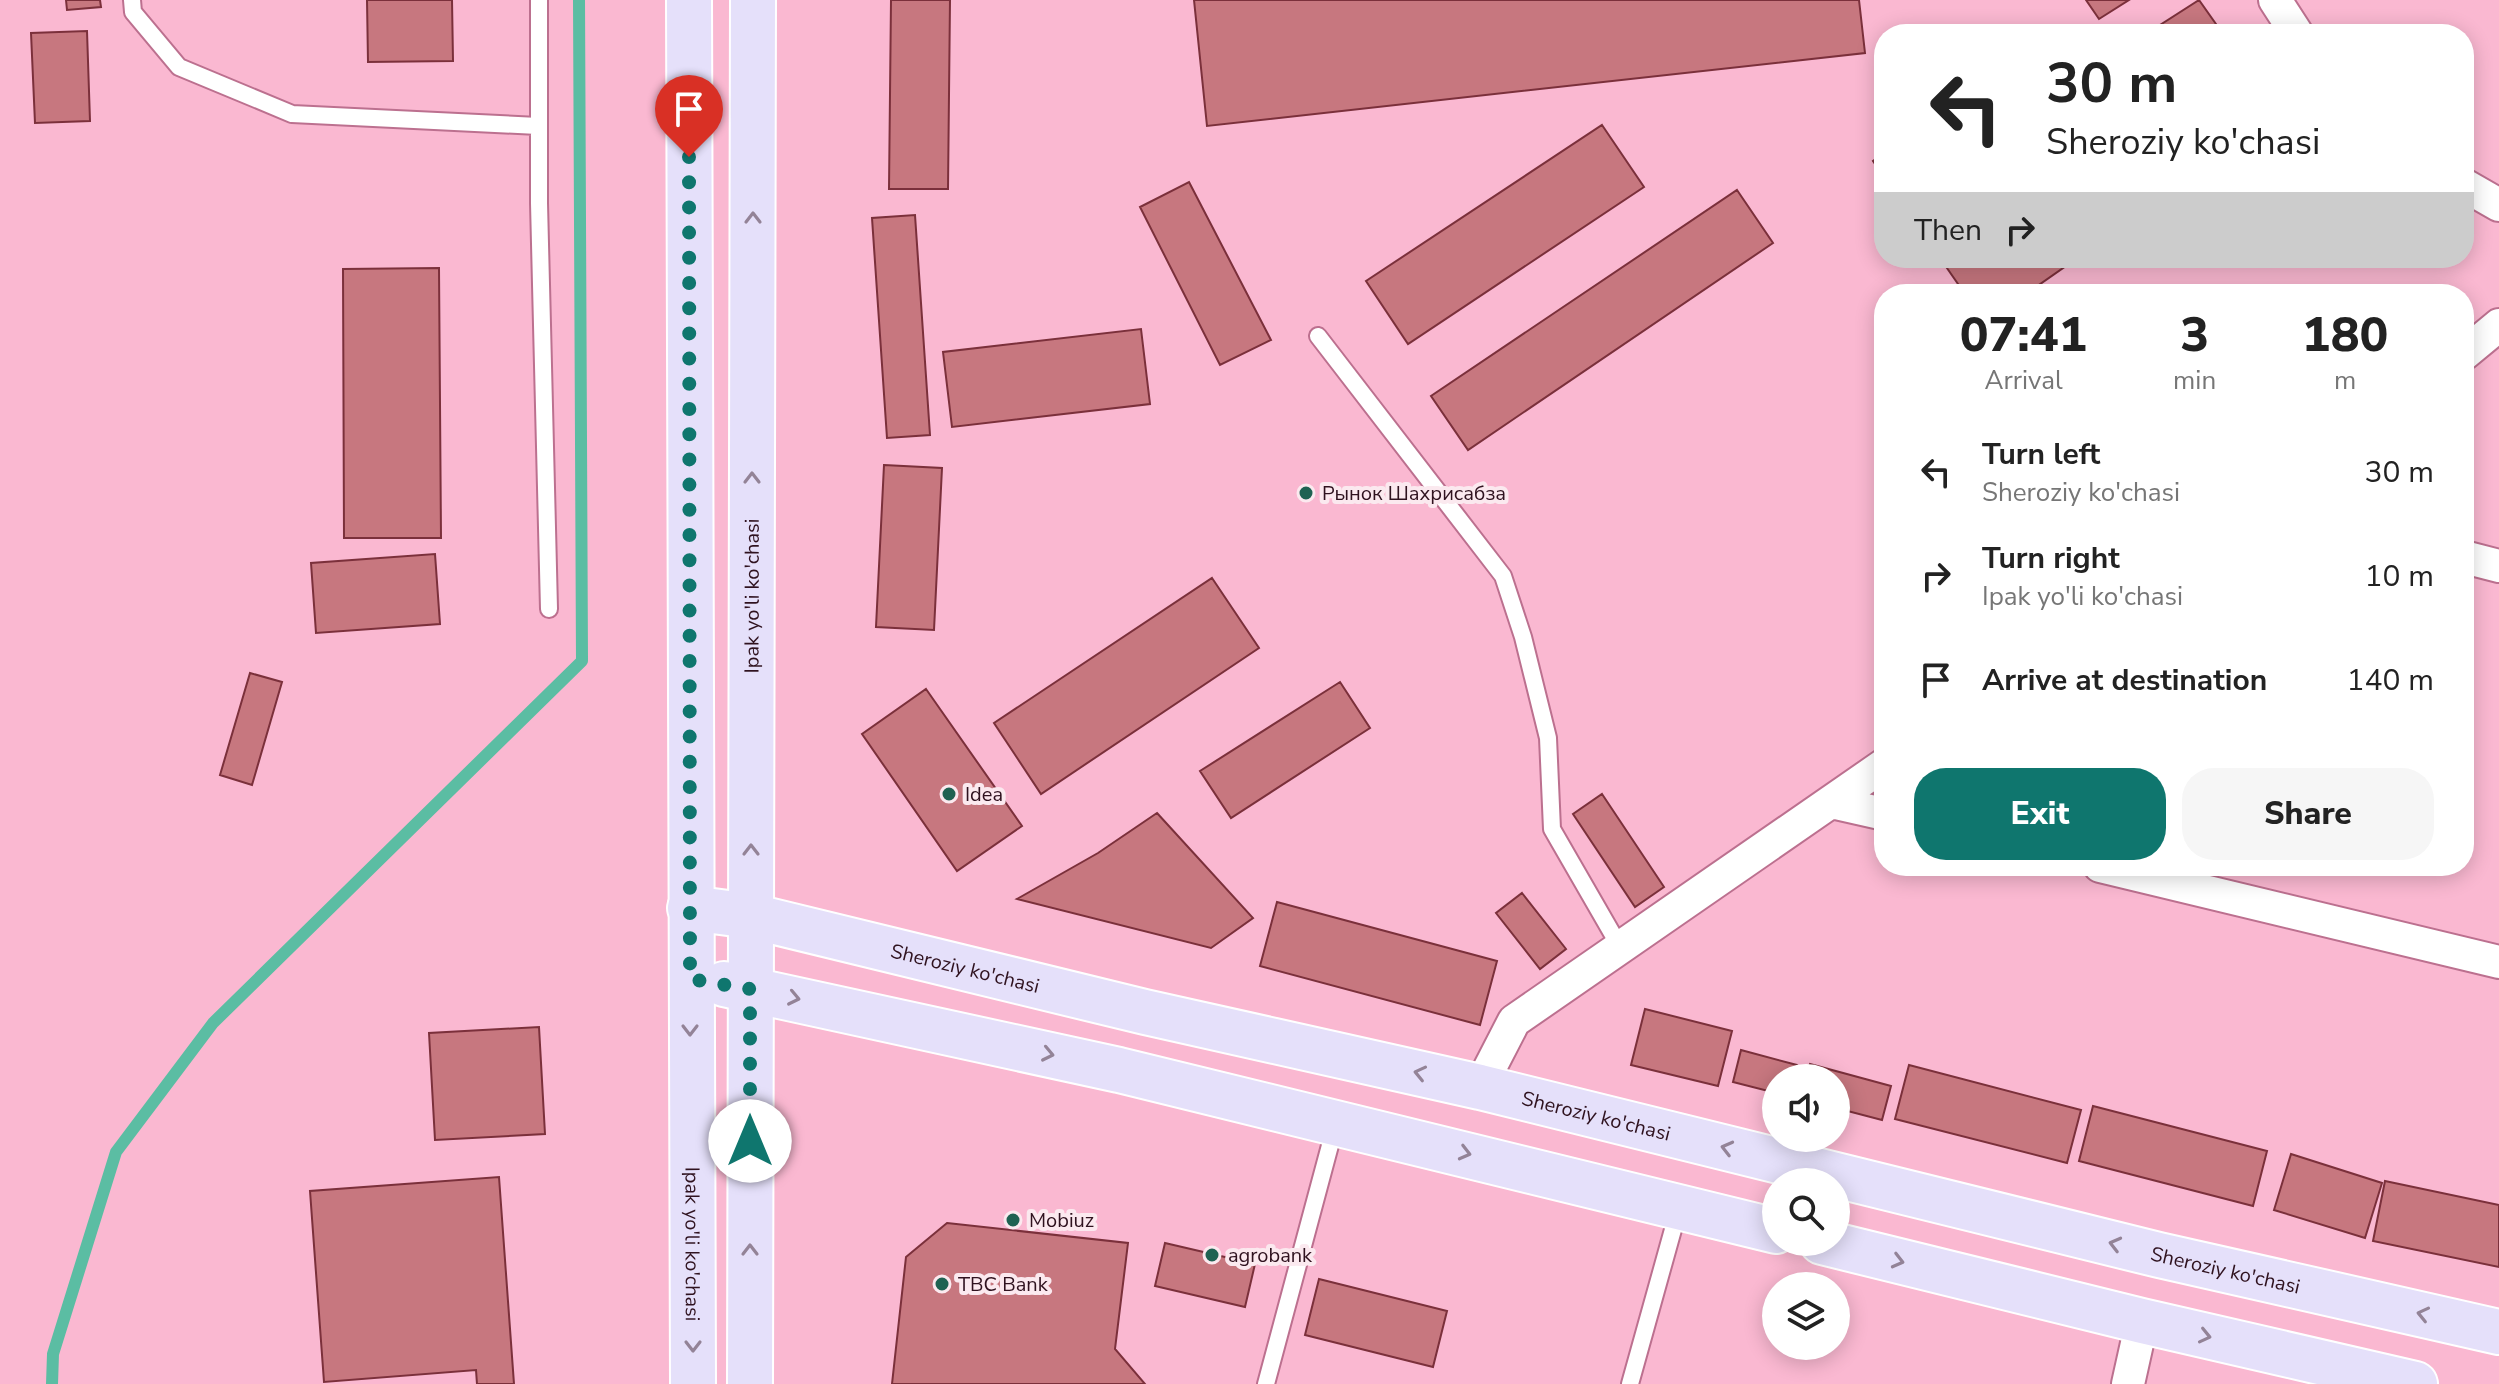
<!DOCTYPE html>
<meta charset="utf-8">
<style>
body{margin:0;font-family:"Nunito Sans",sans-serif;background:#f6f6f6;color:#222;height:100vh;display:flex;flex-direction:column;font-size:30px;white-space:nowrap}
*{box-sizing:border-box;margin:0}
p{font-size:26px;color:#767676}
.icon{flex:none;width:44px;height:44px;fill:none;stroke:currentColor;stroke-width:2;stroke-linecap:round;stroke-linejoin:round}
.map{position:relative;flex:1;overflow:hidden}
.side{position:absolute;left:1874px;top:284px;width:600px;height:592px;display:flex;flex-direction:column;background:#fff;border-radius:32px;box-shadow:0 4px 20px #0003}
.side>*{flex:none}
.top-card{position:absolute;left:1874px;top:24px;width:600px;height:244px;border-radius:32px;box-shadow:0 4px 20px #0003;background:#fff;color:#222;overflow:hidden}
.controls{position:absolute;left:1762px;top:1064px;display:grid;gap:16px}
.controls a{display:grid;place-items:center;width:88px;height:88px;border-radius:50%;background:#fff;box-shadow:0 4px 20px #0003;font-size:40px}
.pin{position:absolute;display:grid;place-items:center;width:68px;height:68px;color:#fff;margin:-82px -34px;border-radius:50% 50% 50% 0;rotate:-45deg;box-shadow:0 0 8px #0007}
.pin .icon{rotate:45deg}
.me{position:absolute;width:88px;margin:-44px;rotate:0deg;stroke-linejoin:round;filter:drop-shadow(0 0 6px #0008)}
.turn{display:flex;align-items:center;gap:28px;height:168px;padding:0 40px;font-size:36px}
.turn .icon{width:104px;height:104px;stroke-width:2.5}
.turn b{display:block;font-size:56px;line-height:68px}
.then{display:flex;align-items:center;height:76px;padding:0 40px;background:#0003;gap:16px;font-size:30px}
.eta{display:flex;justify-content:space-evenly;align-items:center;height:136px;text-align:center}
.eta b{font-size:48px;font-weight:800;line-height:56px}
.primary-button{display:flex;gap:16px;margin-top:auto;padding:16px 40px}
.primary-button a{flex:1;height:92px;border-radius:32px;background:#0f766e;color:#fff;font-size:32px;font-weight:800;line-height:92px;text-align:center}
.primary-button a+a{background:#f6f6f6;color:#222}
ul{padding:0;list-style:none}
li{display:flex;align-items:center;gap:24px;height:104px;padding:0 40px}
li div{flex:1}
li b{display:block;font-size:30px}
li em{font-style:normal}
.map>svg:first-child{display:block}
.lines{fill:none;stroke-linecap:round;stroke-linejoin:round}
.stream{stroke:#5bbda3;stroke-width:12}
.building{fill:#c7777f;stroke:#7b303b;stroke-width:2}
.lane-casing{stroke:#bc708f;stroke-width:20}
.street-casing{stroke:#bc708f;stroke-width:36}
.primary-casing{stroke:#fff;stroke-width:48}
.lane{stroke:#fff;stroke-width:16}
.street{stroke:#fff;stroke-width:32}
.primary{stroke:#e5e0fa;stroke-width:44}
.oneway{stroke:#938397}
.route{stroke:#0f766e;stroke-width:14;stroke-dasharray:0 25.2}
.poi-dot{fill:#1f6252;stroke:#fbe9ef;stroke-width:3}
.labels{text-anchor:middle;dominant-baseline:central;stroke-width:8;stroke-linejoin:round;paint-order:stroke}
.poi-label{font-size:20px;fill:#2f121f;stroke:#fbe9ef;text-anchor:start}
.street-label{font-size:20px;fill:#2f121f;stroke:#fbe9ef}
</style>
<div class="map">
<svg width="2499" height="1384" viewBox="0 0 2499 1384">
<rect width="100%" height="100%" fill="#fab8d1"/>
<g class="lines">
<path class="stream" d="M52 1384 53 1354 116 1152 213 1023 582 661 579 0"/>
</g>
<path class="building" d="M66 0H100L101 7 67 10Z
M367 0H452L453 61 368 62Z
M891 0H950L948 189H889Z
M1194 0H1859L1865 53 1207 126Z
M2086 0H2129L2099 19Z
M2199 0 2223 34H2146Z
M87 31 90 121 35 123 31 33Z
M1602 125 1644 187 1408 344 1366 281Z
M1884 153V177L1873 161Z
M1189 182 1271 340 1220 365 1140 207Z
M1737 190 1773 243 1468 450 1431 396Z
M915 215 930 435 887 438 872 218Z
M1940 258H2070L2073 261 2026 294H1965Z
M439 268 441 538H344L343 269Z
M1141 329 1150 404 952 427 943 352Z
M884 465 942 468 934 630 876 627Z
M435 554 440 624 316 633 311 563Z
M1212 578 1259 648 1041 794 994 723Z
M250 673 282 682 252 785 220 775Z
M1340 682 1370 728 1231 818 1200 771Z
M926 689 1022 826 957 871 862 734Z
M1602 794 1664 887 1635 907 1573 814Z
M1157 813 1253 918 1211 948 1017 899 1098 853Z
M1522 893 1566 949 1540 969 1496 913Z
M1277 902 1497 961 1480 1025 1260 966Z
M1645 1009 1732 1031 1718 1086 1631 1065Z
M539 1027 545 1134 435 1140 429 1033Z
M1741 1050 1797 1065 1794 1078H1776V1093L1733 1082Z
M1810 1064 1891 1086 1882 1120 1836 1108V1078H1806Z
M1909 1065 2081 1110 2067 1163 1895 1119Z
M2093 1106 2267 1151 2253 1206 2079 1161Z
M2291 1154 2382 1183 2365 1238 2274 1210Z
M499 1177 514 1384H477L476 1370 324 1382 310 1191Z
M2385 1181 2499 1205V1267L2373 1241Z
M947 1223 1128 1243 1115 1349 1145 1384H892L906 1257Z
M1165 1243 1255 1264 1245 1307 1155 1286Z
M1319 1279 1447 1311 1433 1367 1305 1335Z"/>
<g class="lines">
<defs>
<path id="lane" d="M132 0 133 12 179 67 292 114 538 126
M539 0V203L549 609
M1318 336 1503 576 1523 637 1548 738 1552 829 1620 947
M1266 1384 1336 1123
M1630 1384 1679 1208"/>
<path id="street" d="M2275 0 2297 34
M2464 185 2499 205
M2464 354 2499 325
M2464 557 2499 566
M1831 802 1884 814
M2100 866 2499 962
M1480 1087 1514 1021 1884 765
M2128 1384 2142 1321"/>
<g id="primary">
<path id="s1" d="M689 0 693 1384"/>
<path id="s2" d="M690 908 751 916 1145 1012 1480 1087 2159 1255 2499 1332"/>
<path d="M724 984 1119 1070 1776 1231"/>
<path d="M1822 1242 2142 1321 2415 1384"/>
<path id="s3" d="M750 1384 753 0"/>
</g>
</defs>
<use href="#lane" class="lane-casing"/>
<use href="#street" class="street-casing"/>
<use href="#primary" class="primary-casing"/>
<use href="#lane" class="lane"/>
<use href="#street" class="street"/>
<use href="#primary" class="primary"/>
</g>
<defs><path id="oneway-chevron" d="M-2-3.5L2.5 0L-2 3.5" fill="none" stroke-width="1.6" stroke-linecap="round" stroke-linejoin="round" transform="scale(2)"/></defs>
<g class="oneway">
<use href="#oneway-chevron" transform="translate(753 218) rotate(-90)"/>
<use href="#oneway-chevron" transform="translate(752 478) rotate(-90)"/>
<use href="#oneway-chevron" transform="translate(751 850) rotate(-90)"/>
<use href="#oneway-chevron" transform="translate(794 998) rotate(12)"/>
<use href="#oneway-chevron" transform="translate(690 1030) rotate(90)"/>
<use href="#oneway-chevron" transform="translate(1048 1054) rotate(12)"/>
<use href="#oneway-chevron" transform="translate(1420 1073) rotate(-167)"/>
<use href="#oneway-chevron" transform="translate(1727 1148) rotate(-166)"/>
<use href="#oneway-chevron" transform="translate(1465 1153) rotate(14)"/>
<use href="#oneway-chevron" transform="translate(2115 1244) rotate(-166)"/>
<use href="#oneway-chevron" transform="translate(750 1250) rotate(-90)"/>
<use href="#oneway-chevron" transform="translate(1898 1261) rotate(14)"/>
<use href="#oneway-chevron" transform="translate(2423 1314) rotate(-167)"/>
<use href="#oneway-chevron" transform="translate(2205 1336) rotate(13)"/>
<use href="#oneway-chevron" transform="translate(693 1346) rotate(90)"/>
</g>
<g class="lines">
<path class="route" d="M689 157 690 979 750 989V1141"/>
</g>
<g class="poi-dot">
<circle cx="1306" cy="493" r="8"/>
<circle cx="949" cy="794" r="8"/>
<circle cx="1013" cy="1220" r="8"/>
<circle cx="1212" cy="1255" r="8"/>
<circle cx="942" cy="1284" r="8"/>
</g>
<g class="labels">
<g class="poi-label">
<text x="1322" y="493">Рынок Шахрисабза</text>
<text x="965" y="794">Idea</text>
<text x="1029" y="1220">Mobiuz</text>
<text x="1228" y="1255">agrobank</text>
<text x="958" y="1284">TBC Bank</text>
</g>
<g class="street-label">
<text stroke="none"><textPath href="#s3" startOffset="788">Ipak yo'li ko'chasi</textPath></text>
<text stroke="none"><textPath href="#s2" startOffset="282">Sheroziy ko'chasi</textPath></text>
<text stroke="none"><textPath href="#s2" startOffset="930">Sheroziy ko'chasi</textPath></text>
<text stroke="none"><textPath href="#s1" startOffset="1244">Ipak yo'li ko'chasi</textPath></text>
<text stroke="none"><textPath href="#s2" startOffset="1578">Sheroziy ko'chasi</textPath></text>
</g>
</g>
</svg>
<div class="controls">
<a><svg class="icon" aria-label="sound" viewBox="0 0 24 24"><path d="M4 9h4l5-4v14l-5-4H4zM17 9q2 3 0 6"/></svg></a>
<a><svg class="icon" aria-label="search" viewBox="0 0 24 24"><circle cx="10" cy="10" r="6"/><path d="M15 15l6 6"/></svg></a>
<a><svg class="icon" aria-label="layers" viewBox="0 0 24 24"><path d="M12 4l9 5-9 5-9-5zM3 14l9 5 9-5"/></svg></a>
</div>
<div class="pin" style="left:689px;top:157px;background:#d93025"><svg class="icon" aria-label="arrive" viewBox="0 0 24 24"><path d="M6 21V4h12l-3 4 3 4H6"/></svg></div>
<svg class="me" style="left:750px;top:1141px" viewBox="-20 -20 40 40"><circle r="19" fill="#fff"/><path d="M0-13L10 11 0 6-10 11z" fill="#0f766e"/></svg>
<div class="top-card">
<div class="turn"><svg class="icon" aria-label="left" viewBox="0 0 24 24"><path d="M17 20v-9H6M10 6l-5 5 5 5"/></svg><div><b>30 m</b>Sheroziy ko'chasi</div></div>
<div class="then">Then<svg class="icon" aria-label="right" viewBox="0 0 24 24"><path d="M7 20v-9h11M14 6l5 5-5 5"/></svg></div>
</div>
<section class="side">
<div class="eta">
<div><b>07:41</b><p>Arrival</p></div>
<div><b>3</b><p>min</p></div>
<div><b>180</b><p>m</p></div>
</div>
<ul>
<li><svg class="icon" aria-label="left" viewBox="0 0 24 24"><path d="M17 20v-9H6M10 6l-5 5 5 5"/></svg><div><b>Turn left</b><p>Sheroziy ko'chasi</p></div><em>30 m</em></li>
<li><svg class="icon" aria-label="right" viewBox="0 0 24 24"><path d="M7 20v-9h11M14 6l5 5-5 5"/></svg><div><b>Turn right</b><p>Ipak yo'li ko'chasi</p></div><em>10 m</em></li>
<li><svg class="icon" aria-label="arrive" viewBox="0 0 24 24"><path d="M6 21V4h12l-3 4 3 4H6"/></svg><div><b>Arrive at destination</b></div><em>140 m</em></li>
</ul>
<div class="primary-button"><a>Exit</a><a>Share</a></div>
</section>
</div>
